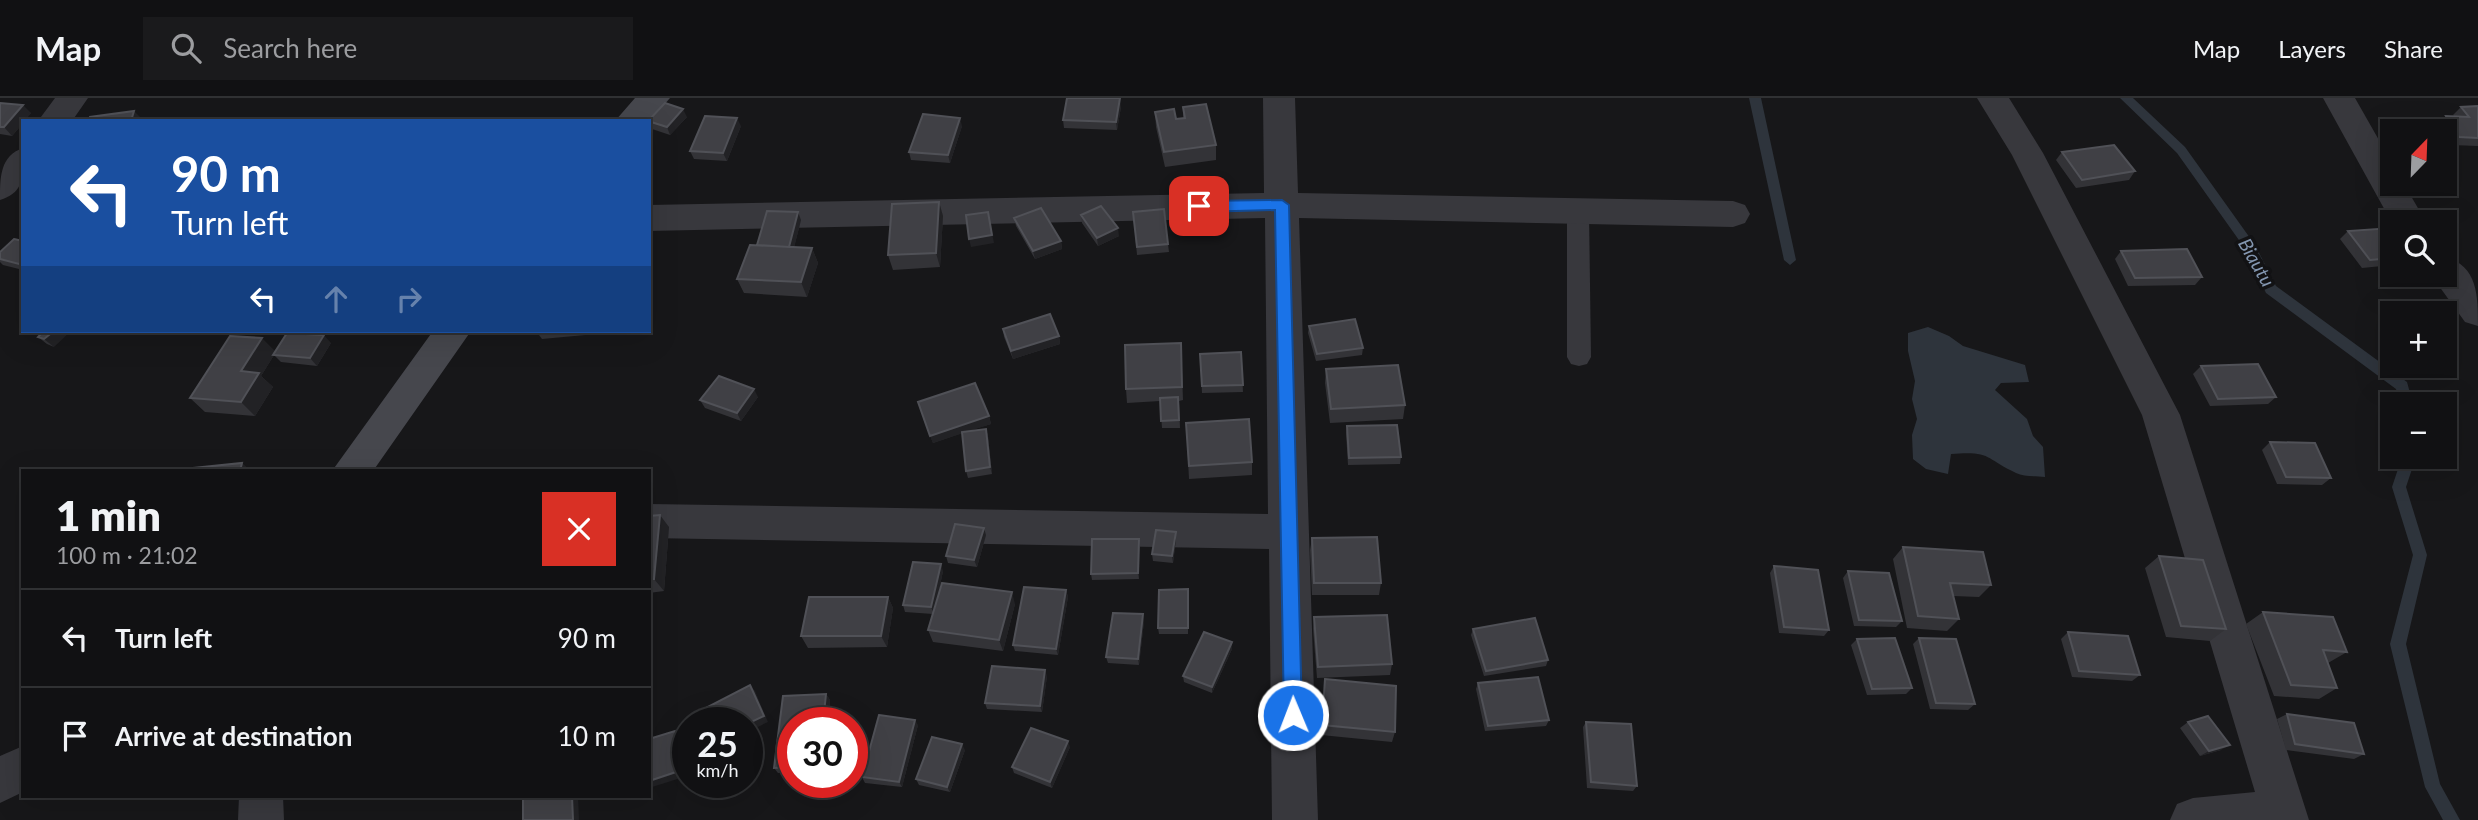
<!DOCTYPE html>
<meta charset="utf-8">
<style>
body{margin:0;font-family:Lato,sans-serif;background:#1a1a1c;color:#f1f3f6;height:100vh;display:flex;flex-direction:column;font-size:26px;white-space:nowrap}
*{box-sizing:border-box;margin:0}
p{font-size:23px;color:#9c9da0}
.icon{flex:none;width:38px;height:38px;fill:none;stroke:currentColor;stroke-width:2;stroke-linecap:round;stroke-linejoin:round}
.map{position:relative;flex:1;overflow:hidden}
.sheet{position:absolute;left:21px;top:371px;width:630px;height:329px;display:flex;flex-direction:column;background:#111113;border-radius:0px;box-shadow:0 7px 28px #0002,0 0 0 2px #303133}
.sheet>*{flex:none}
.hud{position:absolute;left:21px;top:21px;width:630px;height:214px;border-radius:0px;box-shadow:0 7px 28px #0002,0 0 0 2px #303133;background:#1a4fa0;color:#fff;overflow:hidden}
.needle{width:46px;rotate:23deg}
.fabs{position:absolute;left:2380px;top:21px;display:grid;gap:14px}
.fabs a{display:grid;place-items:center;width:77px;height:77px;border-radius:0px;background:#111113;box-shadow:0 7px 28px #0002,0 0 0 2px #303133;font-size:35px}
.speed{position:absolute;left:672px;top:609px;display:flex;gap:14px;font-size:35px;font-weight:700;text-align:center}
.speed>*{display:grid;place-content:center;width:91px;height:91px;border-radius:50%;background:#111113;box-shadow:0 7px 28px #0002,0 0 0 2px #303133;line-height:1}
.speed small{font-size:18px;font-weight:400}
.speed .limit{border:10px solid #d22;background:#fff;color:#111}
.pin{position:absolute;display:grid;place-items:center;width:60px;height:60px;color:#fff;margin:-30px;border-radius:14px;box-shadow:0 4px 10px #0006}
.me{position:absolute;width:77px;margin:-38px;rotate:359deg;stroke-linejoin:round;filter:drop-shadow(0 0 5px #0008)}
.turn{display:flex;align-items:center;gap:24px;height:147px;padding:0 35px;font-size:32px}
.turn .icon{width:91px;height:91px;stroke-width:2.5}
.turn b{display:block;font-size:49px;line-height:60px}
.lanes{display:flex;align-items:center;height:66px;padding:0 35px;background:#0003;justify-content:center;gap:35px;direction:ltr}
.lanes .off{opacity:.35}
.round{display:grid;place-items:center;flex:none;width:74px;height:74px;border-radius:0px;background:#1a1a1c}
.summary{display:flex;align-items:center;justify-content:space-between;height:119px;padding:0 35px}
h1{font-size:42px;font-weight:800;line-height:52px}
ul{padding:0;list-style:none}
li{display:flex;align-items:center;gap:21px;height:98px;padding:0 35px;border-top:2px solid #303133}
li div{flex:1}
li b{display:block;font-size:26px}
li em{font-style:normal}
header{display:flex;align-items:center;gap:42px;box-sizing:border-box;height:98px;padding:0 35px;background:#111113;border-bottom:2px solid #303133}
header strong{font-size:33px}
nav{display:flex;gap:38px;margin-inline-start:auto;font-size:24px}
.search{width:490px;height:63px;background:#1a1a1c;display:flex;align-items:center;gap:18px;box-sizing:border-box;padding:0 24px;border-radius:0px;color:#9c9da0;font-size:26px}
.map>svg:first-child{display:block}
.water{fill:#2e343c}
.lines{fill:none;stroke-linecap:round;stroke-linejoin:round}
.stream{fill:#2e343c;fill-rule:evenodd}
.lane{fill:#38383d;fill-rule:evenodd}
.street{fill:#38383d;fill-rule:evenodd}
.secondary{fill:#46474d;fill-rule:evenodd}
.wall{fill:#333337}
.shaded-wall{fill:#222225}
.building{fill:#404045;stroke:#505157;stroke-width:2}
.route{fill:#1a73e8;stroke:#114b97;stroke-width:2}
.labels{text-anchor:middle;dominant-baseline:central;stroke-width:7;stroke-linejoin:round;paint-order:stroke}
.water-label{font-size:19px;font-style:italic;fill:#8396b0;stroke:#121214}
</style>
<header>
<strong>Map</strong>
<div class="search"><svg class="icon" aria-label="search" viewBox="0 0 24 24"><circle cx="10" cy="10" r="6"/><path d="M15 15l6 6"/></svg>Search here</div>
<nav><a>Map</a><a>Layers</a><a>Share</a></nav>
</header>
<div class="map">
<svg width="2478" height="722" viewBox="0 0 2478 722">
<rect width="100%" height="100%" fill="#171719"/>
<path class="water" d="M1928 229 1949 238 1963 248 2025 267 2029 284 2001 285 1995 292 2027 321 2033 338 2043 349 2045 379C2036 378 2024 379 2016 375 1984 360 1992 353 1951 356L1948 376 1926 371 1913 361 1912 337 1917 321 1912 301 1915 283 1908 253V235Z"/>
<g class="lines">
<path class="stream" d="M1749 0H1761L1796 162 1790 167 1784 162Z
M2120 0H2133L2185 49 2255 147 2276 188 2407 284 2413 306H2399L2396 291 2266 195 2246 152 2177 55Z
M2402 359H2416L2406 389 2427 457 2406 546 2440 686 2460 722H2443L2425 689 2390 546 2413 457 2392 389Z"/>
<path class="lane" d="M1578 105 1586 107 1589 113 1591 259 1587 266 1579 268 1571 266 1567 259V113L1570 107Z"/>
<path class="street" d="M55 0H88L72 23H38Z
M1263 0H1295L1298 95 1733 103 1745 107 1750 116 1745 125 1733 129 1299 120 1318 722H1272L1269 451 649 440V406L1268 416 1265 120 649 133V107L1264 95Z
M1977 0H2009L2043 55 2180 317 2309 722H2170L2177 706 2193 700 2255 694 2142 317 2012 57Z
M2323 0H2355L2392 65V86H2404L2426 124 2392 125Z
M23 50C23 74 27 94 0 102 0 79 0 58 23 50Z
M2445 158C2478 169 2478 197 2478 228L2465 224 2431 177H2445Z
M23 648V694L0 705V658Z
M239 698H283L284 722H238Z"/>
<path class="secondary" d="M635 0H670L649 24 615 23Z
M433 233H471L373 373H332Z"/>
</g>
<path class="wall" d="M0 5 31 15 23 23V25L12 38 0 36Z
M2478 8V48L2451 47 2445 37V33H2442L2438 26 2446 18H2454L2453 17 2461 9Z
M1121 9 1117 32 1064 30 1063 22Z
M1183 9 1216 47V62L1165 69 1156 29 1155 14 1176 21 1183 20Z
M687 19 670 37 652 31 649 25V23Z
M741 28 727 63 694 61 690 53Z
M962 28 950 65 911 62 909 54Z
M2062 54 2135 73 2129 82 2076 90 2056 62Z
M939 104 943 118 940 169 893 172 888 157Z
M1133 114 1168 146 1169 154 1137 157Z
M1081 117 1119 138 1098 148 1082 125Z
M1014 120 1061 143 1062 151 1035 161 1016 128Z
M801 122 794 149 812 150 818 165 807 199 744 195 737 181 757 147Z
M2392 130V167L2362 170 2340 141 2348 133Z
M23 143V172L3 167 0 164V154Z
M2121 153 2202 179 2195 187 2128 188 2115 161Z
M1309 228 1363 250 1362 257 1316 263 1308 235Z
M1003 231 1059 238 1060 246 1013 261 1004 239Z
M44 233 54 249 47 246 38 239Z
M536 233H608L607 235 542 241Z
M331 245 317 268 281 264 274 257 261 278 273 289 255 318 205 314 190 300 275 254Z
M1181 245 1183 302 1179 303 1180 330H1162L1160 303 1127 305 1126 291Z
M1241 254 1243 294 1202 295 1200 256Z
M2201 268 2276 299 2268 306 2210 308 2193 276Z
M1326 271 1405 307 1403 321 1330 325 1325 285Z
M758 299 741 323 705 310 700 302Z
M918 304 989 318 991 326 967 333 986 331 988 338 992 376 968 380 966 373 962 335 933 345Z
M1186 325 1252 364V377L1189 381Z
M1347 328 1401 359 1400 366 1348 367 1346 335Z
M2270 344 2331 380 2322 387 2277 386 2262 352Z
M649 418 669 429 664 493 649 495Z
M986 437 977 469 948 465 946 458Z
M1312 440 1381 485 1379 497H1312L1310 452Z
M1139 441V481L1092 482 1091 476Z
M1176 441 1173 465 1153 463 1152 456Z
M1903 449 1991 487 1979 499 1953 498 1959 521 1947 533 1907 530 1893 461Z
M2159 458 2226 531 2210 543 2166 539 2145 470Z
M1774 468 1829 532 1824 538 1779 535 1770 475Z
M943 473 936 507 1015 506 1003 553 933 544 928 532 933 516 905 514 903 507Z
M1848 473 1902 523 1896 529 1854 528 1843 480Z
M1188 491V536H1159L1158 530Z
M1066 492 1068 499 1058 557 1015 553 1013 547Z
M888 499 893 510 887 549 808 550 801 538Z
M2263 514 2347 554 2328 565 2337 590 2319 601 2274 598 2246 526Z
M1314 519 1392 566 1390 577 1317 580 1313 531Z
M1144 523 1139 567 1108 565 1106 559Z
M1473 531 1548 562 1546 568 1484 578 1471 537Z
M2068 534 2140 577 2132 583 2072 579 2061 541Z
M1919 540 1975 606 1968 612 1930 611 1913 546Z
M1857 541 1912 590 1906 596 1867 597 1851 547Z
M1232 551 1212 595 1184 584 1183 578Z
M1047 578 1042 614 987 611 985 605Z
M1325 581 1395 634 1392 644 1321 637Z
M1478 585 1549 622 1546 628 1485 633 1476 591Z
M826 596 830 602 828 625H793V674L778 675 774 670 783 598Z
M2287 616 2364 656 2354 661 2286 652 2277 621Z
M1586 624 1637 688 1633 693 1587 690 1583 629Z
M2188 624 2221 652 2200 658 2180 630Z
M918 627 902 689 865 685 862 679Z
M1070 649 1052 690 1014 675 1012 669Z
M965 652 950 694 919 687 916 681Z"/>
<path class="shaded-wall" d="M1120 0 1121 9 1117 32 1116 24Z
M23 7 31 15 25 23H23V25L12 38 4 29Z
M683 11 687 19 670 37 667 29Z
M134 13 142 21 141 23H131Z
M737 20 741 28 727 63 723 55Z
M960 20 962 28 950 65 948 57Z
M939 104 943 118 940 169 936 155Z
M798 114 801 122 792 158 788 150Z
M988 114 994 145 971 149 969 141Z
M1118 130 1119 138 1098 148 1097 140Z
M1061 143 1062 151 1035 161 1033 153Z
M812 150 818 165 807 199 801 184Z
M54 233H71L54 249 44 241Z
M324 237 331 245 317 268 310 260Z
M1059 238 1060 246 1013 261 1011 253Z
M262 240 276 254 261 278 273 289 255 318 241 304V273Z
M754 291 758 299 741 323 737 315Z
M989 318 991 326 933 345 930 338Z
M986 331 988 338 992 376 990 369Z
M242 365 250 372V373H240Z
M660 417 669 429 664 493 654 481Z
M984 430 986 437 977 469 974 462Z
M1176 434V441L1173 465 1172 458Z
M1139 441 1140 448 1139 481 1138 475Z
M941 466 943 473 934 516 931 509Z
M1066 492 1068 499 1058 557 1056 551Z
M1012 494 1015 506 1003 553 999 542Z
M888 499 893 510 887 549 881 538Z
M1143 516 1144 523 1139 567 1138 561Z
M1232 544V551L1212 595V589Z
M1045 572 1047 578 1042 614 1040 608Z
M750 587 755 593 768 624 747 634Z
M826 596 830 602 828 625H823Z
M915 622 918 627 902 689 899 684Z
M675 633 680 638 687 678 649 690V683Z
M1068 643 1070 649 1052 690 1050 684Z
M962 646 965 652 950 694 947 689Z
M2230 647 2221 652 2200 658 2209 653Z
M572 698H578L579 722H573Z"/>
<path class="building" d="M1067 0H1120L1116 24 1063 22Z
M0 5 23 7 4 29H0Z
M665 5 683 11 667 29 648 23Z
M1206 6 1216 47 1164 54 1155 14 1174 11 1176 21 1185 20 1183 9Z
M2478 8V40L2459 39 2446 18 2469 19 2461 9Z
M134 13 131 23H89L90 19Z
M923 16 960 20 948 57 909 54Z
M705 18 737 20 723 55 690 53Z
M2114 47 2135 73 2082 82 2062 54Z
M939 104 936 155 888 157 892 106Z
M1101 108 1118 130 1097 140 1081 117Z
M1041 110 1061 143 1033 153 1014 120Z
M1164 111 1168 146 1137 149 1133 114Z
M767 113 798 114 789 149 757 147Z
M988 114 992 137 969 141 966 117Z
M2392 130V160L2370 162 2348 133Z
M14 141 23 143V163L19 166 0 161V154Z
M750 147 812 150 801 184 737 181Z
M2187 151 2202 179 2135 180 2121 153Z
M1050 216 1059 238 1011 253 1003 231Z
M1355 221 1363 250 1317 256 1309 228Z
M44 233H54L44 241 38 239Z
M287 235 324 237 310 260 273 257Z
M230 238 262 240 241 273 259 275 241 304 190 300Z
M1181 245 1182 289 1126 291 1125 247Z
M1241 254 1243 287 1202 288 1200 256Z
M2258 266 2276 299 2218 301 2201 268Z
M1398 267 1405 307 1331 311 1326 271Z
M719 278 754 291 737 315 700 302Z
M975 285 989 318 930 338 918 304Z
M1178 299 1179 322 1161 323 1160 300Z
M1249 321 1252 364 1189 368 1186 325Z
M1397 327 1401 359 1349 360 1347 328Z
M986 331 990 369 966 373 962 334Z
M2270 344 2315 345 2331 380 2286 379Z
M242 365 240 373H184V371Z
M660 417 654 481H649V418Z
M955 426 984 430 974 462 946 458Z
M1156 432 1176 434 1172 458 1152 456Z
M1377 439 1381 485H1314L1312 440Z
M1092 441H1139L1138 475 1091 476Z
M1903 449 1983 454 1991 487 1950 485 1959 521 1918 518Z
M2159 458 2203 462 2226 531 2181 528Z
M913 464 941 466 931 509 903 507Z
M1774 468 1818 472 1829 532 1784 529Z
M1848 473 1889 475 1902 523 1859 522Z
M942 485 1012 494 999 542 928 532Z
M1024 489 1066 492 1056 551 1013 547Z
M1188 491V530H1158L1159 492Z
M809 499H888L881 538H801Z
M2263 514 2333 519 2347 554 2323 552 2337 590 2291 587Z
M1113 515 1143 516 1138 561 1106 559Z
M1387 517 1392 566 1318 569 1314 519Z
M1535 520 1548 562 1486 573 1473 531Z
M1204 534 1232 544 1212 589 1183 578Z
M2068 534 2128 538 2140 577 2079 573Z
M1895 540 1912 590 1872 591 1857 541Z
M1919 540 1956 541 1975 606 1936 605Z
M992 568 1045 572 1040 608 985 605Z
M1538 579 1549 622 1488 628 1478 585Z
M1325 581 1396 588 1395 634 1322 627Z
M750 587 764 618 747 626V625H705L700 613Z
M826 596 823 625H793V669L774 670 783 598Z
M2287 616 2354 625 2364 656 2295 646Z
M879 617 915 622 899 684 862 679Z
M2208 618 2230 647 2209 653 2188 624Z
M1586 624 1631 626 1637 688 1591 684Z
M1031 630 1068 643 1050 684 1012 669Z
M675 633 682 672 649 683V641Z
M932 639 962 646 947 689 916 681Z
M523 698H572L573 722H523Z"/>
<path class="route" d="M1282 102 1289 107 1302 617 1299 623 1293 626 1287 623 1284 617 1275 112 1199 114 1192 108 1199 103Z"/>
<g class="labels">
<g class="water-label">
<text transform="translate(2257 164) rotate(60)">Biautu</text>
</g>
</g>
</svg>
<div class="fabs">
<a><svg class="needle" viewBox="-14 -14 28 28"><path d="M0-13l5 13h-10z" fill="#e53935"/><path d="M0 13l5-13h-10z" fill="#9c9da0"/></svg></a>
<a><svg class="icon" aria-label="search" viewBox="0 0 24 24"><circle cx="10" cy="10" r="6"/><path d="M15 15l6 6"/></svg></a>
<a>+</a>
<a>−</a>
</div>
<div class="speed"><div>25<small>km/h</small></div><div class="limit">30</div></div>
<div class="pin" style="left:1199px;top:108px;background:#d93025"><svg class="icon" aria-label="arrive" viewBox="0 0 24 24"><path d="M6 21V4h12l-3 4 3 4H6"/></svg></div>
<svg class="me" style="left:1293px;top:617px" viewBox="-20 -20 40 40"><circle r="17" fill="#1a73e8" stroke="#fff" stroke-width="3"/><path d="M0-11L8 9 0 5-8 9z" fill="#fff"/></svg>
<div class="hud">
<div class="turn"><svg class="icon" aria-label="left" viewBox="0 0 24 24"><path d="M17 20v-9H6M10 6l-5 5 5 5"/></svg><div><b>90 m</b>Turn left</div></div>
<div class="lanes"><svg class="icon" aria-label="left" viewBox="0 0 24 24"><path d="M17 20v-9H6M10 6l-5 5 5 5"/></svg><svg class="icon off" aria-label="ahead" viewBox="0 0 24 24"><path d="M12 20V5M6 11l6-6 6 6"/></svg><svg class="icon off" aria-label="right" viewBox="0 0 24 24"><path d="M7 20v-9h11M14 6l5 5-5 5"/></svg></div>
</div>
<section class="sheet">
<div class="summary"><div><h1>1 min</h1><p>100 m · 21:02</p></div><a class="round" style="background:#d93025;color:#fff"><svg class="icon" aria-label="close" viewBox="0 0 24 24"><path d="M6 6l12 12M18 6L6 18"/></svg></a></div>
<ul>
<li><svg class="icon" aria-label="left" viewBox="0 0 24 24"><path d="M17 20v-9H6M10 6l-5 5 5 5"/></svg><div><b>Turn left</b></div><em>90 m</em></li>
<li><svg class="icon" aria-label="arrive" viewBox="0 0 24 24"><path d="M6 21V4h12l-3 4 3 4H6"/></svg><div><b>Arrive at destination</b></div><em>10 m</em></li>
</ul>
</section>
</div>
